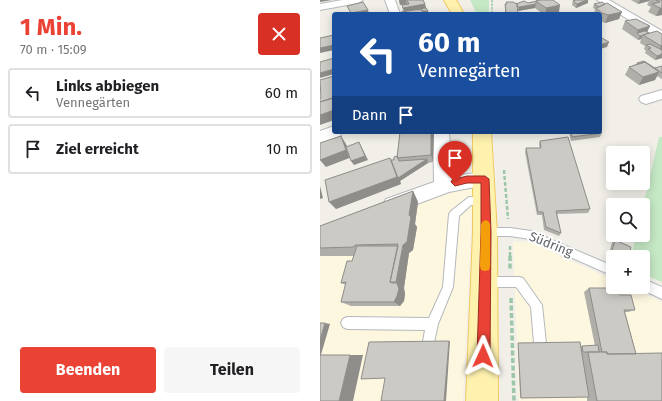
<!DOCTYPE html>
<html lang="de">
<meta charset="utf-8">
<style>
body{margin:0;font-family:"Fira Sans",sans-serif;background:#f6f6f6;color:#202124;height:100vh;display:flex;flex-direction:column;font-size:15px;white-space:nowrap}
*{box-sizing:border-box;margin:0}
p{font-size:13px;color:#757577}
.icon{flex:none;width:22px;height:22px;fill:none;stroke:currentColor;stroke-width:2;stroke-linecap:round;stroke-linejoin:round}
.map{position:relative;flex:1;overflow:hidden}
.drawer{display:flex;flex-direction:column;background:#fff;width:320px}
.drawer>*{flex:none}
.top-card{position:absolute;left:12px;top:12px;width:270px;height:122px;border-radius:4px;box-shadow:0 2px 10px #0003;background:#1a4fa0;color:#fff;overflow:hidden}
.buttons{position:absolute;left:286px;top:146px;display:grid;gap:8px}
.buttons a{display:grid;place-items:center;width:44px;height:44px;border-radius:4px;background:#fff;box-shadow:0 2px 10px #0003;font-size:20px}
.pin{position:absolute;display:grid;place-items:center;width:34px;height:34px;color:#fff;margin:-41px -17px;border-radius:50% 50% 50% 0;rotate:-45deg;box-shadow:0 0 4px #0007}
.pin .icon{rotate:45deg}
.me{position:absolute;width:44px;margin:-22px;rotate:1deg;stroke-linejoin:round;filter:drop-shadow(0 0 3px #0008)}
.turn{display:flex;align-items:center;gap:14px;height:84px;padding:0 20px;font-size:18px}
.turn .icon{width:52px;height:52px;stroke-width:2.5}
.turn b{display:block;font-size:28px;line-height:34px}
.then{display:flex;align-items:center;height:38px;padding:0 20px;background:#0003;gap:8px;font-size:15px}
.round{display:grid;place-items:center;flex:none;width:42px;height:42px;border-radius:4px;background:#f6f6f6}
.headline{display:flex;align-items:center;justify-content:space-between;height:68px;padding:0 20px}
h1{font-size:24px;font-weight:700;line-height:30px;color:#ea4335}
.button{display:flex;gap:8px;margin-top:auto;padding:8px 20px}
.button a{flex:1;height:46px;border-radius:4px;background:#ea4335;color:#fff;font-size:16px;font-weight:700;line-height:46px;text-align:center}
.button a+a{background:#f6f6f6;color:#202124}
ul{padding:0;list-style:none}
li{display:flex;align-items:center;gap:12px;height:50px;margin:0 8px 6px;padding:0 12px;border:2px solid #e0e0e0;border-radius:4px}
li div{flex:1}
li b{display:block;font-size:15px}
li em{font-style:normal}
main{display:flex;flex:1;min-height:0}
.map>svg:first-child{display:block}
.commercial{fill:#fef7e0}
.green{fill:#c5e8c5}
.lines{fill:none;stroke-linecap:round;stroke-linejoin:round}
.service-casing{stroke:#b5b8bc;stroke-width:2}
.minor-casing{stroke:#b5b8bc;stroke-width:2}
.primary-casing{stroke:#f2c960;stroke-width:2}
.path-far2{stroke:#9cc7a9;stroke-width:1.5;stroke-dasharray:2.5 1;stroke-linecap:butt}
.path-far1{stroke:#9cc7a9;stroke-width:2.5;stroke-dasharray:4 2;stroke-linecap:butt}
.path{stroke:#9cc7a9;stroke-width:3.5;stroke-dasharray:5 2.5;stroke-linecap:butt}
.service{fill:#fff;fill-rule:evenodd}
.minor{fill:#fff;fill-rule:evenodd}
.primary{fill:#fff2af;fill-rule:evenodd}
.wall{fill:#afaea9}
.shaded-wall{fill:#8f8d8a}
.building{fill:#cccac5;stroke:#8f8d8a}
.route{fill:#ea4335;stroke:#982c22}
.slow{fill:#f59e0b}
.labels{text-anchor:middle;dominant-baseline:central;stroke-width:4;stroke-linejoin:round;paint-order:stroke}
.street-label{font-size:13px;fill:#5f6368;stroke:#fff}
</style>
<main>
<section class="drawer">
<div class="headline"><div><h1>1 Min.</h1><p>70 m · 15:09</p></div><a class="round" style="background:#d93025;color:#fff"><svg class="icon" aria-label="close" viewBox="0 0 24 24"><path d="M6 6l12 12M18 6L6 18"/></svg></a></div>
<ul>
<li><svg class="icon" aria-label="left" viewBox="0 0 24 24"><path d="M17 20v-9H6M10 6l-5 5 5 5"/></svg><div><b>Links abbiegen</b><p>Vennegärten</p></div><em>60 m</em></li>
<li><svg class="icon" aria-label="arrive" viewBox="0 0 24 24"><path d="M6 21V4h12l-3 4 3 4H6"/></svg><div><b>Ziel erreicht</b></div><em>10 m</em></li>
</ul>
<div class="button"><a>Beenden</a><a>Teilen</a></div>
</section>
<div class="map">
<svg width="342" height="401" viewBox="0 0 342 401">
<rect width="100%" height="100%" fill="#f1efe8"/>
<path class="commercial" d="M153 188 143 401H0V239L122 190Z
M193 242H210L293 280V287H309L342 302V401H199Z"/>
<path class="green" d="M150 0H169V14H157Z
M339 137H342V282L323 274V257H311L316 235H323V206Z"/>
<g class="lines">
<defs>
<path id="service" d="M149 197 167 198 169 201 167 204 151 205 139 216 133 287 118 324 111 357 107 359 103 357 101 353 105 330 27 329 23 327 21 323 23 319 27 317 109 318 123 287 129 214 131 211Z
M166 228H190L211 231 293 266V276L210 239 190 236H166L163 235 161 232 163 229Z
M165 277H199L203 278 222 305 226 343 224 347 220 349 216 347 214 343 211 307 196 287H165L161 286 160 282 161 278Z
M323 279 342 287V299L319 288 323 287Z"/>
<path id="minor" d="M22 0H43L38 3 0 10V4Z
M65 0H75L80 14H70Z
M277 0H289L342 31V39L338 38Z
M342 90V99L326 104 321 102 319 99 321 96Z
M14 126V132H22L20 136 0 143V131Z
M113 132H129L132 176 165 172 171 174 174 179 171 184 129 192 73 213 66 211 63 205 66 199 114 182Z"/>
<path id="primary" d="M124 0H136L144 14H132Z
M153 132H171L177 233 178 401H146L153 233Z"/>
</defs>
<use href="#service" class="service-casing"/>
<use href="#minor" class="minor-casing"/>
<use href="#primary" class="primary-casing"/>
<path class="path-far2" d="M172 0V14"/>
<path class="path-far1" d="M184 170 188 219
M190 246V257"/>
<path class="path" d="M190 256V269
M191 298 194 401"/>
<use href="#service" class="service"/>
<use href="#minor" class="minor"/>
<use href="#primary" class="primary"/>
</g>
<path class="wall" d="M79 0H103L105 4 106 8 83 11 82 5 88 4 80 5Z
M220 0 239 12 232 14H223L215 8 198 11V14H185V4L208 3Z
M253 0H268V3L256 8 252 5Z
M311 0H342V15L336 16 328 12 331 7 327 5 329 1 318 4Z
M274 4 299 19 285 23 280 21V14H274L275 9 273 8Z
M305 21 330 26 327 32 329 33 342 34V58L335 60 325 53 326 51 324 49 325 46 320 43 321 39 318 40 302 29Z
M317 63 335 68 342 66V79L337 76 335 80 319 85 305 75 309 67 316 64Z
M80 132H114L113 162 108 163 80 181 81 184 16 209 77 156Z
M249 132H280L282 133 280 137 251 141Z
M220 141 270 209 268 213 237 214 241 233 239 236 224 230 222 215H217L205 152 206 148H220L219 145Z
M93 191 98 202 95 224 97 227 93 250 89 253 84 288 85 294 84 301 80 306H31L21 302 26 285 21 283 32 261 34 256H0V226Z
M295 240 309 257H293V259L288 257 292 243Z
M269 288 300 295 315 310 308 312H305L316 354 342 401H267V397L201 398 200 397 198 343 260 346H275L264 292Z"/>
<path class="shaded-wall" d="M0 0H12L0 2Z
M79 0H86L87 4 80 5Z
M267 0H268V3L256 8 257 4Z
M320 0H329V1L318 4Z
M105 4 107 11H108L109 14H99L98 13 85 14 83 8Z
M216 4 215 8 198 11 199 7Z
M240 5 239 12 232 14H226V8Z
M340 8H342V15L336 16Z
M48 10 49 14H32L31 13Z
M302 12 299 19 285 23 288 15Z
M330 26 326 34 323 35 321 39 318 40 320 36 317 33 318 30Z
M289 42 287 47 280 49V45Z
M14 45V50L0 53V48Z
M342 45V52L336 54 341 46Z
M342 54V58L335 60 337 56Z
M14 69V74L0 78V73Z
M339 72 335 80 319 85 323 77Z
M14 110V120L0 125V115Z
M111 132H114L113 162 111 155Z
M21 136 26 144 32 157 6 167 0 160Z
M39 142 48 160 34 165 31 161Z
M107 159 108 163 80 181 81 184 16 209 9 202 73 165Z
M0 186 3 198 0 199Z
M93 191 98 202 95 224 97 227 93 250 89 253 84 288 76 282Z
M77 283 84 288 85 294 84 301 80 306 74 302Z
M5 323 10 324 0 358V340Z
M129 341H130L126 401H124Z
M30 355H43L33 401H19Z"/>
<path class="building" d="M87 0H103L105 4 83 8 82 5 89 4Z
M220 0H233L240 5 226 8 216 1Z
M256 0H267L257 4 253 1Z
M336 0H342V8H340L332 4 340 2Z
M204 1 208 3 217 1H216V4L199 7H197V4H196Z
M43 2 48 10 31 13 27 6Z
M186 2H193L197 4 198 13H186L185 4H187Z
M282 2 285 4 279 7 274 4Z
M287 3 302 12 288 15 282 13 276 8Z
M106 8 108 11H102L101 9 98 10 97 9Z
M101 9 104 14H81V12Z
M316 19 330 26 318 30 305 21Z
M325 31 329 33 320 36 317 33Z
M337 31 342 34V45L341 46 323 35Z
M14 35V45L0 48V38Z
M280 37 289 42 280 45Z
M330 44 342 50V54L337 56 328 49 331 48 326 45Z
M14 58V69L0 73V62Z
M324 61 336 69 325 62 318 64 317 63Z
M325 62 339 72 323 77 309 67Z
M342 66V73L335 68Z
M14 76V98L0 102V98H1L0 80Z
M12 98 14 104V110L0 115V102Z
M280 131 282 133 252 137 251 132H280Z
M80 132H111V155L77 158Z
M21 136 26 150 0 160V143Z
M248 137 270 209 236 211 241 233 226 227 223 212H218L206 148H221L220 141Z
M39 142 45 156 31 161 26 147Z
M77 156 79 161 107 159 78 178 71 160H74V157Z
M70 158 77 177 9 202 5 180Z
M93 191 89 215 91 217 87 242 83 245 76 282H70L78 244 35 245 34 247 0 248V226Z
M295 240 311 247 309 257H298L291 254Z
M37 246H78L70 282 72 283H77L79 289 77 296 74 302H21L26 282 21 283 27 261H32Z
M269 288H298L300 295H311L315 310H304L316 354H287V352H282Z
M0 323H5L0 340Z
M129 341 124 401H61L65 378 41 379 49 342Z
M260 342 269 397 201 398 198 343Z
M278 345 279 352H263L262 346Z
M268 352H287V354L342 353V401H277Z
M0 355H30L19 401H0Z"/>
<path class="route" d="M147 176H165L169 179 171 232 170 356 168 361 163 363 159 361 157 356 161 232V183H147L135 186 131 182 132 180Z"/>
<path class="slow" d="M166 220 169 222 170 225V266L169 270 165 271 161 270 160 266 161 225 162 222Z"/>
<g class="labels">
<g class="street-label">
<text transform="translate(231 244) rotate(22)">Südring</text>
</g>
</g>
</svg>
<div class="buttons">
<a><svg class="icon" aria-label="sound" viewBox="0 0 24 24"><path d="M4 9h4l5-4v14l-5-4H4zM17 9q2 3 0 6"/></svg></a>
<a><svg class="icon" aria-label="search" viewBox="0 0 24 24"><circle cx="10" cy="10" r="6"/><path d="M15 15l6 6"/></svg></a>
<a>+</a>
</div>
<div class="pin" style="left:135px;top:182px;background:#d93025"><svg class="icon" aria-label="arrive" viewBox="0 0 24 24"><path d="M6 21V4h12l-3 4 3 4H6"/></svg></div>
<svg class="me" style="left:163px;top:356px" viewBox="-20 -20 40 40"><path d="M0-17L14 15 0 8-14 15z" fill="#ea4335" stroke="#fff" stroke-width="4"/></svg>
<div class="top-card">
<div class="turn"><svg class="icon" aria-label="left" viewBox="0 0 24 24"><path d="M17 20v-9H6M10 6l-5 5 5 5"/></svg><div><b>60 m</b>Vennegärten</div></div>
<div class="then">Dann<svg class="icon" aria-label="arrive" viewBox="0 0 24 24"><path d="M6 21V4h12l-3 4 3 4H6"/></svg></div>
</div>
</div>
</main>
